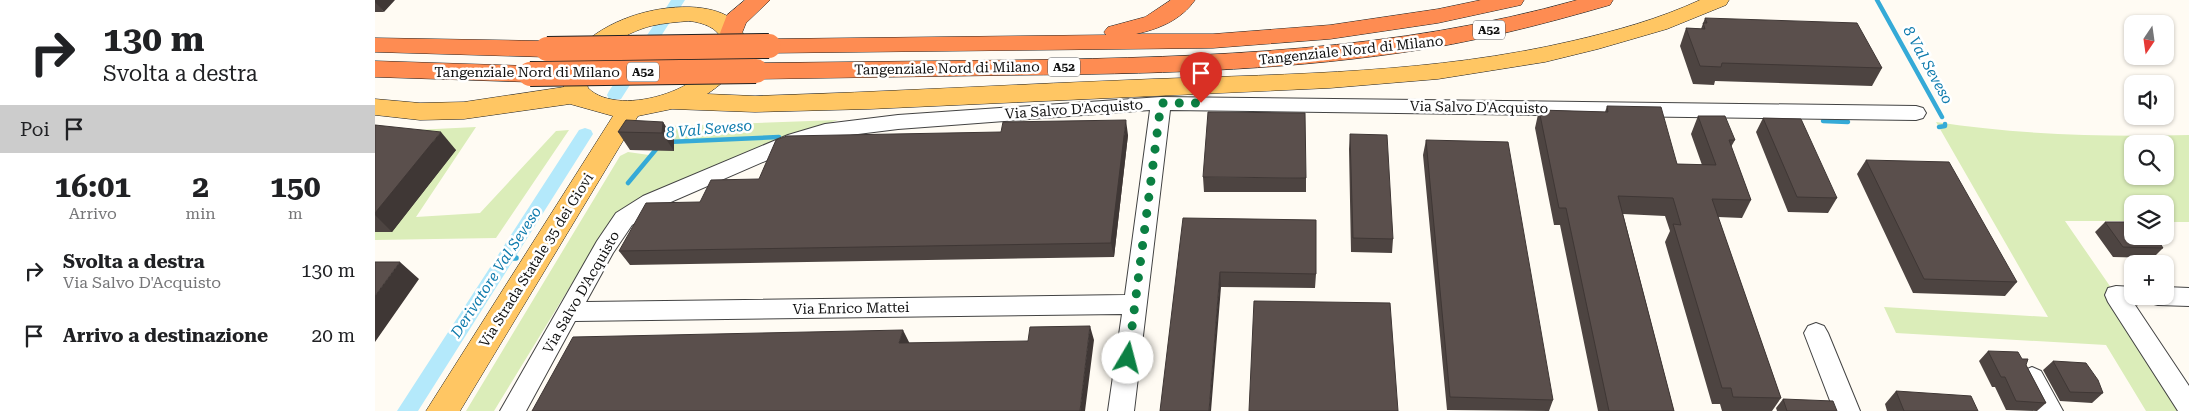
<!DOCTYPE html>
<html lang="it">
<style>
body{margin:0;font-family:"Roboto Serif",serif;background:#f6f6f6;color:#202124;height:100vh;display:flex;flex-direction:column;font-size:19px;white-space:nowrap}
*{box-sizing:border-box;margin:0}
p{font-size:16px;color:#757577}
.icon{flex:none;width:28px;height:28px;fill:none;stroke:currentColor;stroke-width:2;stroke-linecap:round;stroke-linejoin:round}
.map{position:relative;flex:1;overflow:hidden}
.details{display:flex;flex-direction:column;background:#fff;width:375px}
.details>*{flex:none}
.top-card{background:#fff;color:#202124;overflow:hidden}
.needle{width:32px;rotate:193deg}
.buttons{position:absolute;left:1749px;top:15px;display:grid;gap:10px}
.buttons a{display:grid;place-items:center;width:50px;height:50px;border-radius:10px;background:#fff;box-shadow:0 1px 4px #0004;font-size:25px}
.pin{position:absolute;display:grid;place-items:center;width:42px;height:42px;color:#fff;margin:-51px -21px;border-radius:50% 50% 50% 0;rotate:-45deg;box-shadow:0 0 5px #0007}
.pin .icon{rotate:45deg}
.me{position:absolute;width:55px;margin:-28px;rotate:8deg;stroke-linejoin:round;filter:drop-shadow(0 0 4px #0008)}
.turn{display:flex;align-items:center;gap:18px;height:105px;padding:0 20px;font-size:22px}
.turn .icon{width:65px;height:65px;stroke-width:2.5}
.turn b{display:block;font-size:35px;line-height:42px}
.then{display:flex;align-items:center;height:48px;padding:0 20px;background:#0003;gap:10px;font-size:19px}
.eta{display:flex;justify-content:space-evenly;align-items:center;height:85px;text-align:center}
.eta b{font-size:30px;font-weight:700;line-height:35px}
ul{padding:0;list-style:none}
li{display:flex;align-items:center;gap:15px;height:65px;padding:0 20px}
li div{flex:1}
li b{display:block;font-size:19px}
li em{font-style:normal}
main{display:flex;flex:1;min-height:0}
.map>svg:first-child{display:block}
.green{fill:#dbedb9;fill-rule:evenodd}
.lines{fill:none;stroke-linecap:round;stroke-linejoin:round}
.stream-far1{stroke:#35aad7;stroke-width:4.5}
.stream{stroke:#35aad7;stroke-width:5.5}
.canal{fill:#b4e9fb;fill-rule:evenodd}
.minor-casing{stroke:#434343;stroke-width:2}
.major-casing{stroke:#212121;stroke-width:1}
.highway-casing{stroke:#212121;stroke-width:1}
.minor{fill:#fff;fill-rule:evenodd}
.major{fill:#ffc663;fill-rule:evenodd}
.highway{fill:#fe8c52;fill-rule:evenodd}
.highway-bridge-casing{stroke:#212121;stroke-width:26;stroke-linecap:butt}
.highway-bridge{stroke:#fe8c52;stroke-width:24}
.wall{fill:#4d4441}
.shaded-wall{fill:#3f3735}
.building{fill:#5a4f4c;stroke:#3f3735}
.route{stroke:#0b8043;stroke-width:9;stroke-dasharray:0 16.2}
.labels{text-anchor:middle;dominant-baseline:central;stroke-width:5;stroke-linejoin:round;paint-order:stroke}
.shield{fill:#fff;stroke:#585858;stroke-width:1}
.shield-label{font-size:12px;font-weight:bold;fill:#101010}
.street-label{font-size:14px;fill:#101010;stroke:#fff}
.water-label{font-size:15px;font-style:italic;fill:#0e7bad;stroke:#fff}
</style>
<main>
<section class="details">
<div class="top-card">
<div class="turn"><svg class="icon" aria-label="right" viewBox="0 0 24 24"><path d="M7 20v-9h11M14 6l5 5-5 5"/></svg><div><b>130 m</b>Svolta a destra</div></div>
<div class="then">Poi<svg class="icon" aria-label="arrive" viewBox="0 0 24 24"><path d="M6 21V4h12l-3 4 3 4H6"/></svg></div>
</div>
<div class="eta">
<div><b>16:01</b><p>Arrivo</p></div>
<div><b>2</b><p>min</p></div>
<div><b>150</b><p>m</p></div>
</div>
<ul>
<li><svg class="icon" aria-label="right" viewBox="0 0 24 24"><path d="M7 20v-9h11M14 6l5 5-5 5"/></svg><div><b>Svolta a destra</b><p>Via Salvo D'Acquisto</p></div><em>130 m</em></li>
<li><svg class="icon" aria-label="arrive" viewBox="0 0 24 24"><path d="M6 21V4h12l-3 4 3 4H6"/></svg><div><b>Arrivo a destinazione</b></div><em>20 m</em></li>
</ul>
</section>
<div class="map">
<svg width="1814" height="411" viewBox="0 0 1814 411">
<rect width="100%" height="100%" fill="#fffbf3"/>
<path class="green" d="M463 120 424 133 269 195 251 207 229 231 119 411H91L245 156 253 152 274 155 288 137 266 127Z
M1561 122C1645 135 1730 137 1814 135V222H1790V204H1758L1757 221H1690L1739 292 1811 411H1771L1731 345 1521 333 1509 307 1673 317ZM1758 144H1790V176H1758Z
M0 126 40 130 101 127 41 217 105 213 181 131 194 130 121 238 0 240Z"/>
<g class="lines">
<path class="stream-far1" d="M1502 0 1567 117
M1448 121 1473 122
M1564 127 1570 126V124
M293 142 404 137
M253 183 283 147"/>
<path class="stream" d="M132 258H141"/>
<path class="canal" d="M296 0H310L301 14 296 15 289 11Z
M288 17 295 22 246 99H234L232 95 234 91 283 19Z
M210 128 216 130 218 134 43 411H22L204 130Z"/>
<defs>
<path id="minor" d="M786 97 1541 106 1548 108 1551 113 1548 118 1541 120 795 110 759 411H733L747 314 200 321 151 411H125L222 241 241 213 268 196 413 135 450 124 523 115ZM775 110 750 295 211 302 238 253 257 225 282 208 427 145 451 138 523 129Z
M1741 286 1758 287V296H1769L1766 303 1760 305 1814 386V411H1803L1733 302 1730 295 1733 288Z
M1790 287 1814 288V306L1783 305 1775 303 1772 296H1790Z
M1441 323 1449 326 1453 333 1485 411H1459L1429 333 1433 326Z
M1657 367 1666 371 1688 411H1662L1645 378 1648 371Z"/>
<path id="major" d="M1325 0H1354L1351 5 1292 29 1223 49 1170 62 1063 79 955 88 495 109 380 112 297 109 263 116 85 411H51L238 116 195 104 89 119 45 120 0 115V99L45 103 89 102 189 87C184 72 195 57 205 47 232 20 277 6 315 7 384 10 385 60 332 94L380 96C513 92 645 84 778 79 918 74 1060 73 1197 41 1240 31 1284 19 1325 0ZM315 21C328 23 342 27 347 40 345 87 245 120 213 88 203 57 252 32 276 26 289 23 302 22 315 21Z"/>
<path id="highway" d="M370 0H395L371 23 365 38 357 40 349 38 345 33 352 15Z
M796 0H820C806 20 784 29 761 34H838L955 25 1063 9 1106 0H1149L1146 5 1063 23 955 39 838 48 394 53 386 51 382 46 386 41 394 39 731 35 729 32 733 27 770 17Z
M1202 0H1238L1235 5C1166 25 1096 43 1024 53 899 71 771 74 645 75 557 76 469 78 381 79L372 77 369 71 372 65 381 63C470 62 558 61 647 60 834 57 1021 51 1202 0Z
M0 38 172 41 180 44 184 49 180 54 172 57 0 52Z
M0 61 155 66 164 68 167 74 164 80 155 82 0 77Z"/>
</defs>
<use href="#minor" class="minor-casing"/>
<use href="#major" class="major-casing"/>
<use href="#highway" class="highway-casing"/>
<use href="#minor" class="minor"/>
<use href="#major" class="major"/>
<use href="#highway" class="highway"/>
<defs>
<path id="highway-bridge" d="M172 49 394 46
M155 74 381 71"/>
</defs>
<use href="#highway-bridge" class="highway-bridge-casing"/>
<use href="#highway-bridge" class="highway-bridge"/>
</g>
<path class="wall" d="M0 0 9 12H0Z
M1330 18 1507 68 1497 86 1340 81 1339 85 1318 84 1305 46 1311 28 1326 29Z
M1232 106 1302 164 1327 165 1316 134 1323 116 1360 140 1356 147 1376 200 1367 218 1343 217 1406 398 1397 411H1347L1345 404H1337L1290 242 1295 231 1290 216 1248 214 1299 411H1223L1185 225H1179L1160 128 1164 110 1230 112Z
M1388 118 1462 198 1453 213 1413 212 1381 132Z
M288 122 299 140V151L255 150 243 132Z
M0 125 81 150 17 232H0Z
M626 132 753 135 739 257 255 265 244 251 325 202 384 179Z
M975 134 1018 239 1017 253 976 252 974 149Z
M1051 140 1178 400 1174 411 1072 410 1048 155Z
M1491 160 1642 282 1630 296 1538 293 1482 174Z
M828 177 931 178V192H829Z
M808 218 941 274 940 288 846 287Z
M1730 222 1788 248 1778 258 1738 257 1720 232Z
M1613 351 1651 365 1671 403 1662 411 1631 410 1620 387H1617L1604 361Z
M1678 361 1728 393 1717 403 1685 401 1668 370Z
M1521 391 1603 411H1512L1510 404Z
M1408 399 1462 411H1402L1401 408Z"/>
<path class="shaded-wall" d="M0 0H20L9 12 0 2Z
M751 120 753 135 739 257 736 243Z
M288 122 299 140V151L287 133Z
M66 132 81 150 17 232 0 215V213Z
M25 262 44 279 0 342V296Z
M845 272 846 287 836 411H834Z
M715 326 719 340 710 411H705Z
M528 330 535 344 524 343Z"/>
<path class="building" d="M1330 18 1482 23 1507 68 1347 63 1346 67 1325 66 1311 28 1330 29 1328 23H1332Z
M1232 106 1286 107 1302 164 1341 165 1323 116H1350L1360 140H1354L1376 200 1337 199 1406 398 1358 397 1356 388H1347L1298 224 1306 225 1298 198 1243 196 1299 411H1234L1191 208H1184L1164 110 1233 112Z
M833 112 930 113 931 178 828 177Z
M1388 118 1426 119 1462 198 1422 197Z
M251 120 288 122 287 133 243 132Z
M751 120 736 243 244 251 271 203 325 202 336 180 384 179 401 140 412 136 626 132 628 122Z
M0 125 66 132 0 213Z
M975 134 1012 135 1018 239 978 238Z
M1051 140 1133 142 1178 400 1075 397Z
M1491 160 1574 162 1642 282 1549 279Z
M808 218 941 220V274L845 272 834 411H785Z
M1730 222H1758V236H1780L1788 248 1748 247Z
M0 262H25L0 296Z
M879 301 1015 303 1023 411H874Z
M715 326 705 411H157L198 337 528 330 524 343 653 341 655 327Z
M1613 351 1643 352 1647 359H1653L1651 365 1671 403 1641 401 1630 377H1626Z
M1678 361 1711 363 1723 380 1728 393 1695 392Z
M1521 391 1596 396 1603 411H1529Z
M1408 399 1458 401 1462 411H1412Z"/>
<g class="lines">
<path class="route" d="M753 358 786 103H826"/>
</g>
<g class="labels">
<g class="shield">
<rect x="1098" y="20.5" width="32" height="19" rx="4"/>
<rect x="673" y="57.5" width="32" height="19" rx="4"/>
<rect x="252" y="62.5" width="32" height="19" rx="4"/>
</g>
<g class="shield-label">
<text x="1114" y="30">A52</text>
<text x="689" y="67">A52</text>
<text x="268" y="72">A52</text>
</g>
<g class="street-label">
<text transform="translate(976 50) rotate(-6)">Tangenziale Nord di Milano</text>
<text transform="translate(572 68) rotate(-1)">Tangenziale Nord di Milano</text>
<text x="152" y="72">Tangenziale Nord di Milano</text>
<text transform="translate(1104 107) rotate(1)">Via Salvo D'Acquisto</text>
<text transform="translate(699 109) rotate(-4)">Via Salvo D'Acquisto</text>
<text transform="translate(161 260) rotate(-58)">Via Strada Statale 35 dei Giovi</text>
<text transform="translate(206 292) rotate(-60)">Via Salvo D'Acquisto</text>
<text transform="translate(476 308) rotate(-1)">Via Enrico Mattei</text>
</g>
<g class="water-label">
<text transform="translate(1553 65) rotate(61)">8 Val Seveso</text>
<text transform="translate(334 129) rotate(-5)">8 Val Seveso</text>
<text transform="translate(121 272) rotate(-57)">Derivatore Val Seveso</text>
</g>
</g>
</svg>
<div class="buttons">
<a><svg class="needle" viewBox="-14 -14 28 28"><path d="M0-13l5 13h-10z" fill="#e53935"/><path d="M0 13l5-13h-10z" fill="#757577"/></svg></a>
<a><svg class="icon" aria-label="sound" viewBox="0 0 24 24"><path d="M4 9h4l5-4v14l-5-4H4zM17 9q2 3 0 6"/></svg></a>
<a><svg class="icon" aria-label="search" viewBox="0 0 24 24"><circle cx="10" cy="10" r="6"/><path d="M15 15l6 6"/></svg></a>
<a><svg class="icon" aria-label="layers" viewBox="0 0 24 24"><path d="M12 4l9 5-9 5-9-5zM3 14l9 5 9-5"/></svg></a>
<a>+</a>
</div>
<div class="pin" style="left:826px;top:103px;background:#d93025"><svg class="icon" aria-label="arrive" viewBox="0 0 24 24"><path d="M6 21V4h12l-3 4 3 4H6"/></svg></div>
<svg class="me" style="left:753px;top:358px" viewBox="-20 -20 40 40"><circle r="19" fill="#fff"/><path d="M0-13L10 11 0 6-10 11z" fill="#0b8043"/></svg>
</div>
</main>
